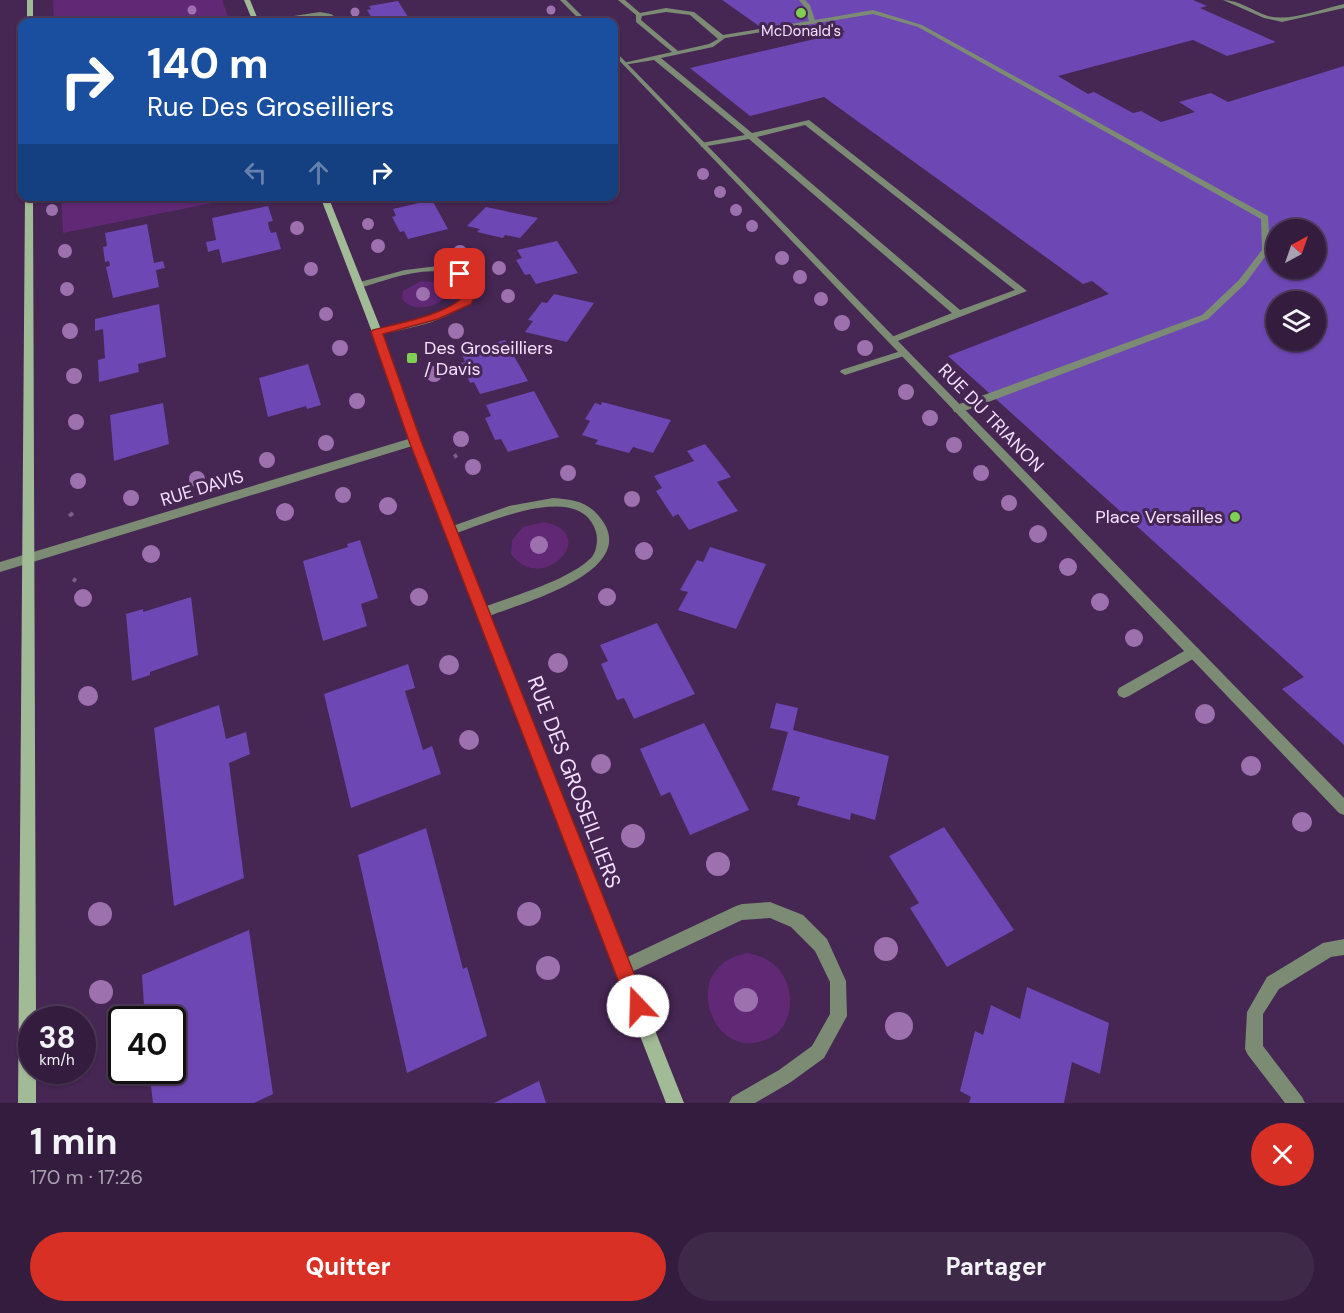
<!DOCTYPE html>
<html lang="fr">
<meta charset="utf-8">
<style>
body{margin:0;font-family:"DM Sans",sans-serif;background:#3f2949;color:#f1f3f6;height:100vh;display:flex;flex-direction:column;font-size:22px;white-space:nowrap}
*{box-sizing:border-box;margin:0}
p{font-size:20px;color:#a9a1b0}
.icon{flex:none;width:33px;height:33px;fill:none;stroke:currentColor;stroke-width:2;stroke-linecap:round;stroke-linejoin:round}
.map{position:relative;height:1103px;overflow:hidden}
.panel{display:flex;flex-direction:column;background:#341c3e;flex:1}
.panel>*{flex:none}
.hud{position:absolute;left:18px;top:18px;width:600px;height:183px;border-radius:12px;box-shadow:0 2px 4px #0004,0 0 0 2px #4e3a58;background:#1a4fa0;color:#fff;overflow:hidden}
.needle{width:39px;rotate:40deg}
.tools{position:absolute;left:1266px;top:219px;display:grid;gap:12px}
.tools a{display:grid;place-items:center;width:60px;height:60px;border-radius:50%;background:#341c3e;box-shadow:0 2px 4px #0004,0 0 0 2px #4e3a58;font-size:30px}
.speed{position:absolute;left:18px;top:1006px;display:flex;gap:12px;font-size:30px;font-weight:700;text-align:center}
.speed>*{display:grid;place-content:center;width:78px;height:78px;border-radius:50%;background:#341c3e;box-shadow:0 2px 4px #0004,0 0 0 2px #4e3a58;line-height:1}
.speed small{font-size:15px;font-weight:400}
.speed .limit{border:3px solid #111;border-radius:9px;background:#fff;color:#111}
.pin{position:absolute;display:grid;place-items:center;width:51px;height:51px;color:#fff;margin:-26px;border-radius:12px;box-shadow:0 3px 9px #0006}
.me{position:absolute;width:66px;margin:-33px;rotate:339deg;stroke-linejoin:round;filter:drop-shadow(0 0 4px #0008)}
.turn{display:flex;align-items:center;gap:21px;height:126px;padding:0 30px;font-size:27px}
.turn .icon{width:78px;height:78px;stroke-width:2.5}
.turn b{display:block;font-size:42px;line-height:51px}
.lanes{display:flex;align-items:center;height:57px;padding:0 30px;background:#0003;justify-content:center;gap:30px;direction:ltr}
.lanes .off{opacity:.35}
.round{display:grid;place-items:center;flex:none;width:63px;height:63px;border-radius:32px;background:#3f2949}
.summary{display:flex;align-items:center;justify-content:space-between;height:102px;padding:0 30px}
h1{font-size:36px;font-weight:700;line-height:45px}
.action{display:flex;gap:12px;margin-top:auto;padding:12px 30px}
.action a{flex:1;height:69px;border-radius:36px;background:#d93025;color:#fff;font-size:24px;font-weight:700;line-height:69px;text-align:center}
.action a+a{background:#3f2949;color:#f1f3f6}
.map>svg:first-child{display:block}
.green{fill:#612876}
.building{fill:#6d47b3;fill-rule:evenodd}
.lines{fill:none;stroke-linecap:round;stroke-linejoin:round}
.path{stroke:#7b5f87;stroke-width:4;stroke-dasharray:6 3;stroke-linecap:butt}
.lane{fill:#7b8b74;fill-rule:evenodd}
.street{fill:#7b8b74;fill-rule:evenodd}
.secondary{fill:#a2bb97;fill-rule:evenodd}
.tree{fill:#9d71ae}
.route{fill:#d93025;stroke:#8d1f18;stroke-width:1.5}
.poi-dot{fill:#7fd052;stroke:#462653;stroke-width:2}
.labels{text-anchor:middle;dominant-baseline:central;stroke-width:6;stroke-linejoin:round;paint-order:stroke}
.far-poi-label{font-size:15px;fill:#f6e2fe;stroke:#462653}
.poi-label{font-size:18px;fill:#f6e2fe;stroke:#462653;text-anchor:start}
.street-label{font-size:18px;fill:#f6e2fe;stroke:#462653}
.near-street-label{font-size:21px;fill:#f6e2fe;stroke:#462653}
</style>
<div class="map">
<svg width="1344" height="1103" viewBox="0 0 1344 1103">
<rect width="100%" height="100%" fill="#462653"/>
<path class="green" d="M53 0H222L230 22H54Z
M61 197V196L242 197 63 233Z
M421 281 442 283 448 290 447 295C437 308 413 313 402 299L403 291Z
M543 522C603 532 542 597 511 554L512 540 523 527Z
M747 953C756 955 765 957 772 963 792 978 796 1010 781 1029 776 1035 769 1039 762 1041 712 1059 677 967 747 953Z"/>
<path class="building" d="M722 0H1193L1207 6 1200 8 1276 42 1227 56 1193 40 1058 76 1088 94 1094 92 1133 113 1141 111 1161 122 1195 112 1179 102 1211 93 1228 102 1344 66V745L1282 689 1304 677 948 356 1109 294 1092 281 1083 284 824 97 750 116 690 68 845 32 840 28 830 31 820 24 780 33 774 29 766 31ZM1276 230H1316V268H1276ZM1276 302H1316V340H1276Z
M398 1 408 17 379 22 376 17 372 18 367 10 371 9 369 6Z
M432 200 448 229 408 239 404 231 400 232 392 217 396 216 393 209Z
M268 206 273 221 268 222 269 228 271 233 276 232 281 249 222 263 219 249 208 252 206 242 216 240 212 218Z
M486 207 538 218 520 238 505 235 503 238 477 232 480 229 467 226Z
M147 224 154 263 163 261 165 268 156 270 159 287 113 298 106 267 110 266 109 261 105 262 103 247 107 246 105 233Z
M557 241 578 273 536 284 530 274 525 275 516 260 522 258 517 250Z
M554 294 594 303 567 342 525 332 533 321 528 320 542 302 547 303Z
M159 304 166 357 138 364 139 372 99 382 98 360 105 358 104 344 103 329 95 331V319Z
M505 340 528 381 480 394 474 382 470 383 461 363 465 362 461 352Z
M308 364 321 405 307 409 306 406 268 417 259 378Z
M534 391 559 437 508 452 501 439 495 440 485 418 491 416 486 405Z
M602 402 671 420 653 453 633 447 629 453 595 444 598 440 582 435 590 421 585 419 595 403 601 405Z
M163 403 169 444 114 461 110 415Z
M705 444 731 477 717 482 738 511 689 530 678 514 673 517 656 491 662 488 654 476 694 461 687 451Z
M360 540 378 598 361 604 367 626 323 641 303 561 348 547 347 544Z
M710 547 766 564 736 629 678 610 688 592 680 590 697 560 703 562Z
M191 597 198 655 150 672V675L132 681 126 614 143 609V612Z
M657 623 695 694 634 719 624 698 617 700 601 664 608 661 600 645Z
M408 664 415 688 405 691 423 750 432 746 441 774 351 808 324 694Z
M776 703 798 708 793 730 889 756 875 820 851 813 850 820 797 805 800 797 772 790 788 732 770 728Z
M219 705 226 739 246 732 250 754 229 763 244 878 174 906 154 728Z
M704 723 749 810 690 835 670 792 661 796 640 749Z
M944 827 1014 930 947 967 910 908 919 903 889 856Z
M426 828 463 969 467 967 487 1036 407 1073 358 855Z
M249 930 273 1094 254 1103H153L151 1086 164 1080 163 1071H172V1020H145L142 975Z
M1027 987 1109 1023 1100 1074 1072 1062 1064 1103H969L971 1097 960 1091 975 1031 983 1035 991 1005 1020 1019Z
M539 1081 546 1103H494Z"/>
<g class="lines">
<path class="path" d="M454 457 457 455
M69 516 73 513
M73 579 76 581"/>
<path class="lane" d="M618 0H625L640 13 666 8 694 12 723 35 809 21 804 6 799 0H805L810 5 815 20 873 10 922 25 1268 216 1270 250 1245 284 1208 319 962 412H954L953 409 954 406 1202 315 1239 280 1262 250 1261 219 918 27 873 14 725 38 713 47 661 58 752 133 809 120 1027 291 895 342H889V338L952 313 749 139 701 147V143L745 135 654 60 623 65V63L672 52 636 22V15ZM666 12 690 15 718 39 709 44 678 51 641 20 642 16ZM805 125 1015 290 960 310 757 137Z
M1223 0C1239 0 1253 11 1268 16 1289 22 1322 9 1344 4V8L1282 22 1264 18Z
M904 350 907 351V355L845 375 840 372 841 370Z
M1193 646 1198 648 1200 652 1198 656 1129 696 1124 698 1119 696 1117 692 1119 688Z
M1344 939V955L1331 957 1279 989 1263 1014V1046L1302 1097 1305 1103H1285L1248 1055 1245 1049 1247 1012 1267 977 1323 943Z"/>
<path class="street" d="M560 0H566L588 22H582Z
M320 12 331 14 342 22C334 23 329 17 320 16L268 22H254Z
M614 50 1344 798V815L1339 813 614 55Z
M438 266C459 270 465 273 476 292 454 323 411 327 377 335L374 334V330C404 322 446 319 466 292 464 288 462 283 459 280 437 259 385 281 359 288L356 287V283L405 270Z
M415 437 419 438 420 441 419 444 0 572V562Z
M553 498C577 500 590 502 604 523 635 574 518 604 487 617L483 618 479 617 477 613 479 609C511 596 566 582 591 558 597 551 598 540 596 532 580 478 484 525 451 535L445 531 447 528 509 506Z
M770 902 803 915 827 939 846 981 847 1016 824 1058 791 1082 755 1103H729L732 1097 779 1070 812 1046 830 1014V982L815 951 791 927 770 918 742 920 623 976 617 974 615 968 617 962 736 906 742 904Z"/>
<path class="secondary" d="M27 0H33V22H27Z
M244 0H250L259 22H253Z
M25 196H33L36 1020H32V1071H36V1103H18Z
M320 196H328L382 332 420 441 684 1103H666L410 441 372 332Z"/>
</g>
<g class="tree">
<circle cx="192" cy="10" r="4.5"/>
<circle cx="551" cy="10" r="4.5"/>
<circle cx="355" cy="12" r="4.5"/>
<circle cx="703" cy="174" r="6"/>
<circle cx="720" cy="192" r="6"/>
<circle cx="52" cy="210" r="6"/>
<circle cx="736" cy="210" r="6"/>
<circle cx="368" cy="224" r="6"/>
<circle cx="752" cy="226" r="6"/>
<circle cx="297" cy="228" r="7"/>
<circle cx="378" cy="246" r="7"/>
<circle cx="65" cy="251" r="7"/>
<circle cx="460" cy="252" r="7"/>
<circle cx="782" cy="258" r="7"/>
<circle cx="499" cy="268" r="7"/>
<circle cx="311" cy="269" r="7"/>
<circle cx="800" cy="277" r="7"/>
<circle cx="67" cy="289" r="7"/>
<circle cx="423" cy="294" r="7"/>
<circle cx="508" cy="296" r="7"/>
<circle cx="821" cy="299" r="7"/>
<circle cx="326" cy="314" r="7"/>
<circle cx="842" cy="323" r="8"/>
<circle cx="70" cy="331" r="8"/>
<circle cx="456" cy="331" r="8"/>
<circle cx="340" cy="348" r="8"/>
<circle cx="865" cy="348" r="8"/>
<circle cx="434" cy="374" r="8"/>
<circle cx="74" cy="376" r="8"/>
<circle cx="906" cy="392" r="8"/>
<circle cx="357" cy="401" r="8"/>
<circle cx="930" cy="418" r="8"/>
<circle cx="76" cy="422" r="8"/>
<circle cx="461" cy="439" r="8"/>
<circle cx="326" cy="443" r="8"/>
<circle cx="954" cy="445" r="8"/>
<circle cx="267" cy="460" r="8"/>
<circle cx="473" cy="467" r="8"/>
<circle cx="568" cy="473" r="8"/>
<circle cx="981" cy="473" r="8"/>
<circle cx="197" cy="479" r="8"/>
<circle cx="78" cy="481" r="8"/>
<circle cx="343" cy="495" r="8"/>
<circle cx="131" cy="498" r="8"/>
<circle cx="632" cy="499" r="8"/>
<circle cx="1009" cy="503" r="8"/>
<circle cx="388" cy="506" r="9"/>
<circle cx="285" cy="512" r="9"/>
<circle cx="1038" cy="534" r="9"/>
<circle cx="539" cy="545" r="9"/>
<circle cx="644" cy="551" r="9"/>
<circle cx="151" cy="554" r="9"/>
<circle cx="1068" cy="567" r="9"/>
<circle cx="419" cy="597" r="9"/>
<circle cx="607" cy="597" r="9"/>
<circle cx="83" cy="598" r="9"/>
<circle cx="1100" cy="602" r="9"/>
<circle cx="1134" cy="638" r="9"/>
<circle cx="558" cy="663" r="10"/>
<circle cx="449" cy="665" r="10"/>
<circle cx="88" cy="696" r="10"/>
<circle cx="1205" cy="714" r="10"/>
<circle cx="469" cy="740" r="10"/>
<circle cx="601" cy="764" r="10"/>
<circle cx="1251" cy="766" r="10"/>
<circle cx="1302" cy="822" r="10"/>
<circle cx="633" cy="836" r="12"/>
<circle cx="718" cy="864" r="12"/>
<circle cx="100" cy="914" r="12"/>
<circle cx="529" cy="914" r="12"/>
<circle cx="886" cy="949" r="12"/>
<circle cx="548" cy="968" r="12"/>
<circle cx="101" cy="992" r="12"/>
<circle cx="746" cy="1000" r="12"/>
<circle cx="899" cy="1026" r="14"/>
</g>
<path class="route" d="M460 271 472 280 477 292 471 304 438 319 383 334 421 441 647 1006 644 1013 638 1016 631 1013 628 1006 409 441 371 332 373 330C395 324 456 313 466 292L463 283 455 274Z"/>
<g class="poi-dot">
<circle cx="801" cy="13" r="6"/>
<rect x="406" y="352" width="12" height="12" rx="3"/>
<circle cx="1235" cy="517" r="6"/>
</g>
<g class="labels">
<g class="far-poi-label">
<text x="801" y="31">McDonald's</text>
</g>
<g class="poi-label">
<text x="424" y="348">Des Groseilliers<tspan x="424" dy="21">/ Davis</tspan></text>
<text x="1223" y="517" text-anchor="end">Place Versailles</text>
</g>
<g class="street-label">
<text transform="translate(991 418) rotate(46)">RUE DU TRIANON</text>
<text transform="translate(202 488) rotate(-17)">RUE DAVIS</text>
</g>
<g class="near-street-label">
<text transform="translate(574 782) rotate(69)">RUE DES GROSEILLIERS</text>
</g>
</g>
</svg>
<div class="tools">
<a><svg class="needle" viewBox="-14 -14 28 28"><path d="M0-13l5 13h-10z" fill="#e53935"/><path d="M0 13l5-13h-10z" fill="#a9a1b0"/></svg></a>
<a><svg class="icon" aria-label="layers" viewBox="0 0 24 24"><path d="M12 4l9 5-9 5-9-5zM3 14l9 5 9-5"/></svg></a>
</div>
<div class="speed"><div>38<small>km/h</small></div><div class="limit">40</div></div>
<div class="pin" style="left:460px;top:274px;background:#d93025"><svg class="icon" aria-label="arrive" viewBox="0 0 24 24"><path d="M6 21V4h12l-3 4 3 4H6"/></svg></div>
<svg class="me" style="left:638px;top:1006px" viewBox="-20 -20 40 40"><circle r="19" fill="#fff"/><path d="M0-13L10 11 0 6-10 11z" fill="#d93025"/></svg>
<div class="hud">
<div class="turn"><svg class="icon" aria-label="right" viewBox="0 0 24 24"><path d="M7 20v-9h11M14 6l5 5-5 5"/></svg><div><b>140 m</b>Rue Des Groseilliers</div></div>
<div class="lanes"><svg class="icon off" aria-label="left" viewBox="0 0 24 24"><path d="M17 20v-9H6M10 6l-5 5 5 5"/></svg><svg class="icon off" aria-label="ahead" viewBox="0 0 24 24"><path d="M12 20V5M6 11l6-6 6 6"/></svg><svg class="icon" aria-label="right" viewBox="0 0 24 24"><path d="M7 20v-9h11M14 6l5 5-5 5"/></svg></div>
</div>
</div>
<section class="panel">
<div class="summary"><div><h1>1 min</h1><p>170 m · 17:26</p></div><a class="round" style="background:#d93025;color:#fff"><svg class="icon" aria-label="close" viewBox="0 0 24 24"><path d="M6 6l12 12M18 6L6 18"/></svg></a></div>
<div class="action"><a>Quitter</a><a>Partager</a></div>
</section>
